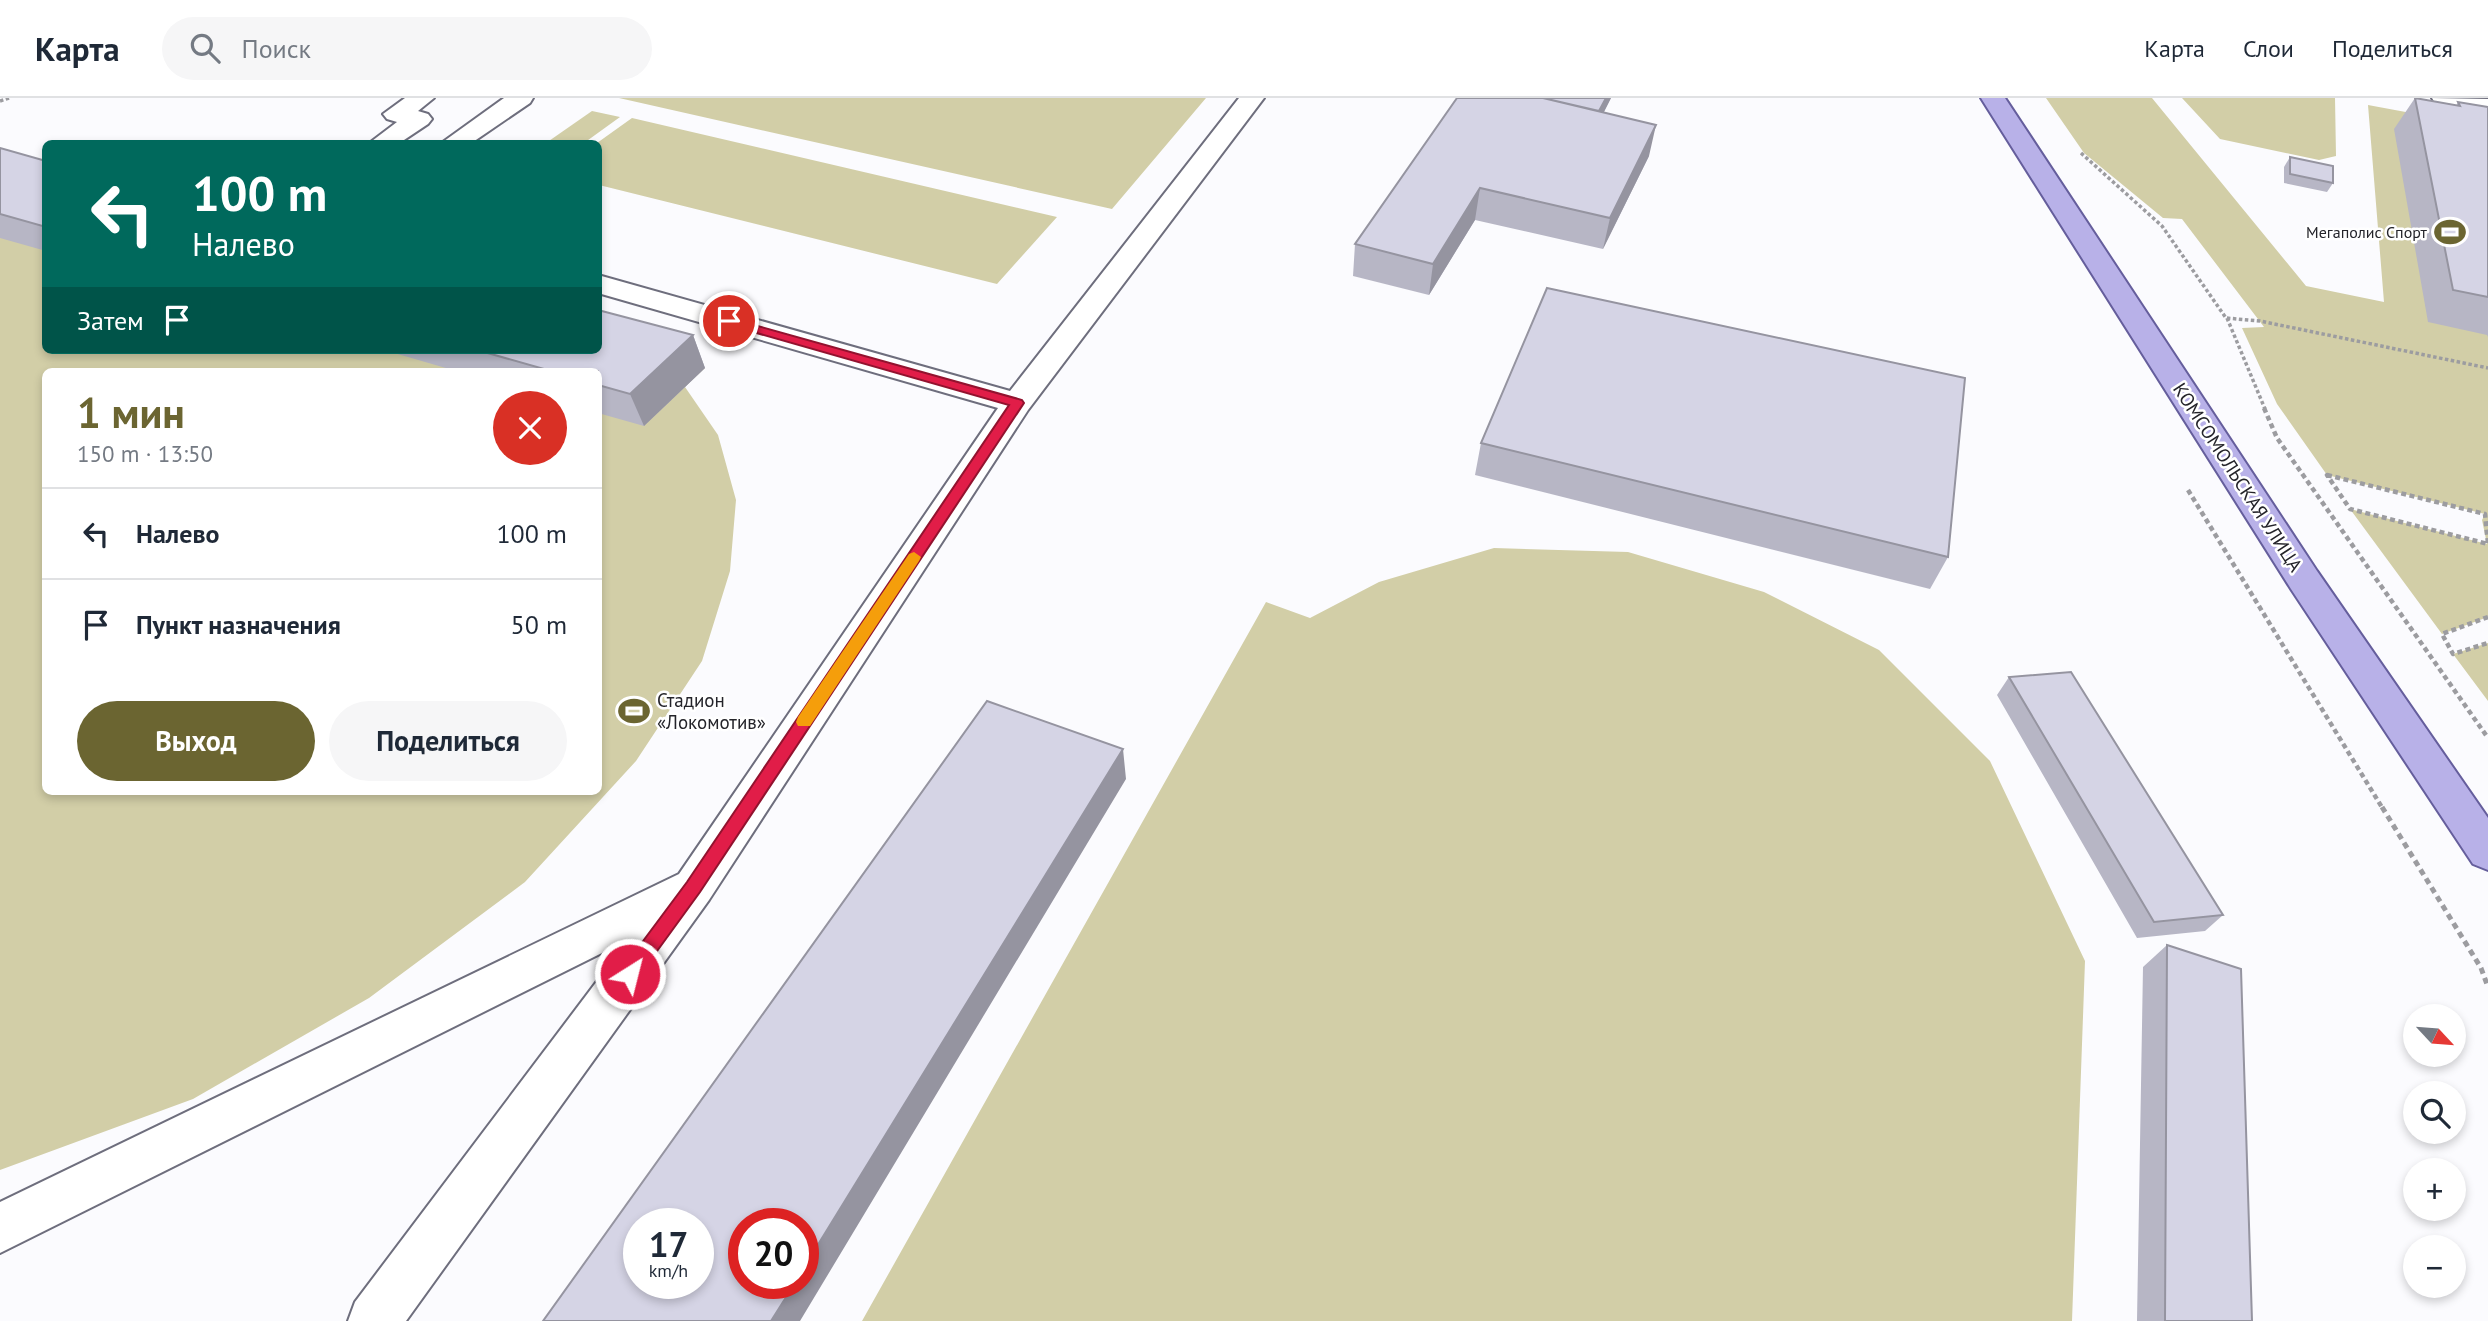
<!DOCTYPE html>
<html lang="ru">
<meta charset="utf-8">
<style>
body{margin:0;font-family:"PT Sans",sans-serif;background:#f6f6f7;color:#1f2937;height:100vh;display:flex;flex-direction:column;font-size:26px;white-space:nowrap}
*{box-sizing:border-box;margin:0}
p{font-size:23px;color:#747a83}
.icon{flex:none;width:38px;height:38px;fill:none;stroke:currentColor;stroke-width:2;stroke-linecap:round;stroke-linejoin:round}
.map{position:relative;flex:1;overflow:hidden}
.drawer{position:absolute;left:42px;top:270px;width:560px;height:427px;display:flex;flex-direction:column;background:#fff;border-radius:10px;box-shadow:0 4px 10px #0003}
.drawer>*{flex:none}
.top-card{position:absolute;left:42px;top:42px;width:560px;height:214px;border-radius:10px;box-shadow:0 4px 10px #0003;background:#00695c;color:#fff;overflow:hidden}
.needle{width:46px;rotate:116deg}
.tools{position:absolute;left:2403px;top:906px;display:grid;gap:14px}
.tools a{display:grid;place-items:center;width:63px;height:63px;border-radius:50%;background:#fff;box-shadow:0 4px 10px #0003;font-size:35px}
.speed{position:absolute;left:623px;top:1110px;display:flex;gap:14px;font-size:35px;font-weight:700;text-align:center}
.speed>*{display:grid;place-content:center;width:91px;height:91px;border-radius:50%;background:#fff;box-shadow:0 4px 10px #0003;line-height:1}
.speed small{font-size:18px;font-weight:400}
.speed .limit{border:10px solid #d22;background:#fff;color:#111}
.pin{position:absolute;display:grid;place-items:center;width:60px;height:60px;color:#fff;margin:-30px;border:4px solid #fff;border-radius:50%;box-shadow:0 2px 7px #0007}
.me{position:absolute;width:77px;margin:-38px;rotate:36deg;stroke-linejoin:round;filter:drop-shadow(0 0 5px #0008)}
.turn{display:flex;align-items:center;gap:24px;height:147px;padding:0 35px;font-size:32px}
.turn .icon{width:91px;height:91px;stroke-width:2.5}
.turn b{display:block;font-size:49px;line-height:60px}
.then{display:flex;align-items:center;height:66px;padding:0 35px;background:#0003;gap:14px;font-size:26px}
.round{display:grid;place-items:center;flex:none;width:74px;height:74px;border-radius:37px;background:#f6f6f7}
.summary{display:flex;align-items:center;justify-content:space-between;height:119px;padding:0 35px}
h1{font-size:42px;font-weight:700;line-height:52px;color:#6b6531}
.button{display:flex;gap:14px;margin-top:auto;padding:14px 35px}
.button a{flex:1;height:80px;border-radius:42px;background:#6b6531;color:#fff;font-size:28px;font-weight:700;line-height:80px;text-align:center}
.button a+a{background:#f6f6f7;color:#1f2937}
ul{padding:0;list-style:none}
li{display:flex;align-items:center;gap:21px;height:91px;padding:0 35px;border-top:2px solid #e0e1e3}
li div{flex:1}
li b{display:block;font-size:26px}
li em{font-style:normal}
header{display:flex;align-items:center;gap:42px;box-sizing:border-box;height:98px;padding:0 35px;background:#fff;border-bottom:2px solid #e0e1e3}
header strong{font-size:33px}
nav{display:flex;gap:38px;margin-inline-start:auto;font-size:24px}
.search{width:490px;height:63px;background:#f6f6f7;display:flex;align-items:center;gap:18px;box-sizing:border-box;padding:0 24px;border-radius:38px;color:#747a83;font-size:26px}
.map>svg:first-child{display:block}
.green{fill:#d2cea7;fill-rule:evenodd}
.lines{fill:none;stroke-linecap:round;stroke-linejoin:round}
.minor-casing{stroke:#6e6e7d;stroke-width:4}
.major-casing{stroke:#655e9c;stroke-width:4}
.path-far2{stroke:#9c9ca0;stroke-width:3.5;stroke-dasharray:3.5 2.5;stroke-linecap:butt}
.path-far1{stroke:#9c9ca0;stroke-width:4.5;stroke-dasharray:5 3.5;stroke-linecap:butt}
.path{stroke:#9c9ca0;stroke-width:5;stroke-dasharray:6 4.5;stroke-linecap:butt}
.minor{fill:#fff;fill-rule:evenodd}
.major{fill:#b8b1e8;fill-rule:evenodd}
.wall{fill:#b7b6c5}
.shaded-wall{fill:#9594a0}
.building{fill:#d5d4e5;stroke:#9594a0;stroke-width:2;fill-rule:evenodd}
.route{fill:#e11d48;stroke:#92132f;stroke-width:2}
.slow{fill:#f59e0b}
.labels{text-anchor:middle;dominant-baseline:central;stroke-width:5;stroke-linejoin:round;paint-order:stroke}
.far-poi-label{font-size:16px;fill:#24242a;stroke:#fff;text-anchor:end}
.street-label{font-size:19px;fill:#24242a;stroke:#fff}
.poi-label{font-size:19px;fill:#24242a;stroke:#fff;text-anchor:start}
</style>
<header>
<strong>Карта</strong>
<div class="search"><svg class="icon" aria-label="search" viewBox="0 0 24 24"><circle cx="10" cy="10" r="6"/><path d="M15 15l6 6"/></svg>Поиск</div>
<nav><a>Карта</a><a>Слои</a><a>Поделиться</a></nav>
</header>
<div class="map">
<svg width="2488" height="1223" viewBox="0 0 2488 1223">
<rect width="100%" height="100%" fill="#fbfbfe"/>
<path class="green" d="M619 0H1206L1112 111Z
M2046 0H2152L2306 188 2384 204 2368 7 2481 28 2488 11V519L2442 536 2350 411 2487 446 2482 422 2485 416 2327 377 2277 306 2242 230 2264 229 2182 121 2163 120 2084 55Z
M2182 0H2335L2336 58 2319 62 2220 41Z
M592 13 620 19 584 45H546Z
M632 20 1057 119 997 186 599 87 597 45Z
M0 75 45 88 46 252H598L599 240 705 270 685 289 718 337 736 402 730 473 702 563 636 663 525 784 369 900 193 1001 0 1072ZM46 273H598V693H46Z
M1494 450 1628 454 1764 494 1879 552 1990 663 2085 863 2072 1223H862L1266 504 1310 520 1379 484Z
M2488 545V603L2453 556Z"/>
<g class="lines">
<defs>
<path id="minor" d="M405 0H434L418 13 428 16 432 21 428 26 398 46H368L397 24 387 21 383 16Z
M504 0H533L530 5 470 46H440Z
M1239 0H1264L1028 312 709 802 406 1223H348L355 1204 628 842 0 1155V1104L679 776 998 310 598 195V177L1010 293Z
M2432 0 2488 1V15L2435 5Z"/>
<path id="major" d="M1981 0H2005L2317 473 2488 720V772L2473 766 2291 491Z"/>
</defs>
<use href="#minor" class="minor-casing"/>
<use href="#major" class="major-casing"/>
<path class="path-far2" d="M0 3 9 0
M2081 55 2162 128 2226 220 2260 223 2488 270
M2227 220 2265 311"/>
<path class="path-far1" d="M2264 310 2277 340 2488 640
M2327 377 2485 416 2488 446 2350 411Z
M2188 392 2383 711
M2488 519 2442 536 2453 556 2488 545"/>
<path class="path" d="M2382 709 2481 870 2488 889"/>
<use href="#minor" class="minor"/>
<use href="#major" class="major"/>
</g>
<path class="wall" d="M1457 0H1611L1604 14 1649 58 1603 151 1475 122 1429 197 1353 178 1355 146Z
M2415 0 2456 8 2458 4 2488 9V239L2487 237 2428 224 2394 31Z
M0 50 46 63V153L0 140Z
M2290 59 2333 85 2327 94 2284 85V69Z
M693 237 705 270 644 328 598 315V273H456L384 252H598Z
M1481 345 1948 459 1930 491 1475 377Z
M2009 579 2223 817 2205 833 2137 840 1997 597Z
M2167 847 2252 1223H2137L2143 869Z"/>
<path class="shaded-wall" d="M1606 0H1611L1589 43 1593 25Z
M1656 27 1649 58 1603 151 1610 120Z
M1480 90 1475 122 1429 197 1433 166Z
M693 237 705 270 644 328 630 296Z
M1123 651 1126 681 800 1223H771L795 1185H803V1171Z"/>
<path class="building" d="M1457 0H1543L1656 27 1610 120 1480 90 1433 166 1355 146Z
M1543 0H1606L1599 13Z
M2415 0 2460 8 2458 4 2488 9V199L2453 192Z
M0 50 46 63V129L0 116Z
M2290 59 2333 68V85L2290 76Z
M1547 190 1965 280 1948 459 1481 345Z
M598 212 693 237 630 296 598 287V273H551L477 252H598Z
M2071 574 2223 817 2154 824 2009 579Z
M987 603 1123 651 803 1171V1125H744V1185H795L771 1223H543ZM639 1125H698V1185H639Z
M2167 847 2241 871 2252 1223H2165Z"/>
<path class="route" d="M729 220 1022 302 1024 305 700 794 636 882 630 884 623 882 620 876 623 870 687 784 1009 307 725 226V221Z"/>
<path class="slow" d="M914 454 921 459 919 463 810 628H798L796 624 798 619 909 456Z"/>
<defs>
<symbol id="stadium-bare" viewBox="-9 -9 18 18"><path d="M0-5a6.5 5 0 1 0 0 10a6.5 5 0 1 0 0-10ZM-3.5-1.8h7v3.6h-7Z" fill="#6b6531" stroke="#fff" stroke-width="2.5" paint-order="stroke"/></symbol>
</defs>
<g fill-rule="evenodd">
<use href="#stadium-bare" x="2428" y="112" width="44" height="44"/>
<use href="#stadium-bare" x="612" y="591" width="44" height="44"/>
</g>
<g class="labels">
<g class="far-poi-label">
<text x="2427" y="134">Мегаполис Спорт</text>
</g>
<g class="street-label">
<text transform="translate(2238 379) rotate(57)">КОМСОМОЛЬСКАЯ УЛИЦА</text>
</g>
<g class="poi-label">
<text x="657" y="602">Стадион<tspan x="657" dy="22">«Локомотив»</tspan></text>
</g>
</g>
</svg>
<div class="tools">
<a><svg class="needle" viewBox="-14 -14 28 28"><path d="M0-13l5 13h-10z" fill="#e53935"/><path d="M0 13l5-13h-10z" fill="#747a83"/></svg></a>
<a><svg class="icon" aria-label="search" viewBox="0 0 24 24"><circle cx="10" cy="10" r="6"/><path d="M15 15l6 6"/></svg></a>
<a>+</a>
<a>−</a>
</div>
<div class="speed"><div>17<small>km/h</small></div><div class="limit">20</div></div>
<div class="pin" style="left:729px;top:223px;background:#d93025"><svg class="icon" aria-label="arrive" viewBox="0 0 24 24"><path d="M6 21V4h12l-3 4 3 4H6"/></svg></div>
<svg class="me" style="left:630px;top:876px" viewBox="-20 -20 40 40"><circle r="17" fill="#e11d48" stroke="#fff" stroke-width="3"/><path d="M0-11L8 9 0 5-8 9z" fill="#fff"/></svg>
<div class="top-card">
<div class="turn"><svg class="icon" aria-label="left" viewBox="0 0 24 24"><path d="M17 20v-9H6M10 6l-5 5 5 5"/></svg><div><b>100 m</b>Налево</div></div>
<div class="then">Затем<svg class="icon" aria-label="arrive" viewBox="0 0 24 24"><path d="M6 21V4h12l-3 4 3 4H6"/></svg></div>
</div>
<section class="drawer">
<div class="summary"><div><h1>1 мин</h1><p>150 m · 13:50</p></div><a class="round" style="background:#d93025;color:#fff"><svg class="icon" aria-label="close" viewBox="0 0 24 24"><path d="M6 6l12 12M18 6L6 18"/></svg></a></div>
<ul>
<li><svg class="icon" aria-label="left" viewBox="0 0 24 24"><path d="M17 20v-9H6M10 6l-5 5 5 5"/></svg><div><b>Налево</b></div><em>100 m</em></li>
<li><svg class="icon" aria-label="arrive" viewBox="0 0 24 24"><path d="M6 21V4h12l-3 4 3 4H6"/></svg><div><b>Пункт назначения</b></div><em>50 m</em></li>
</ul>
<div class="button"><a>Выход</a><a>Поделиться</a></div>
</section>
</div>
